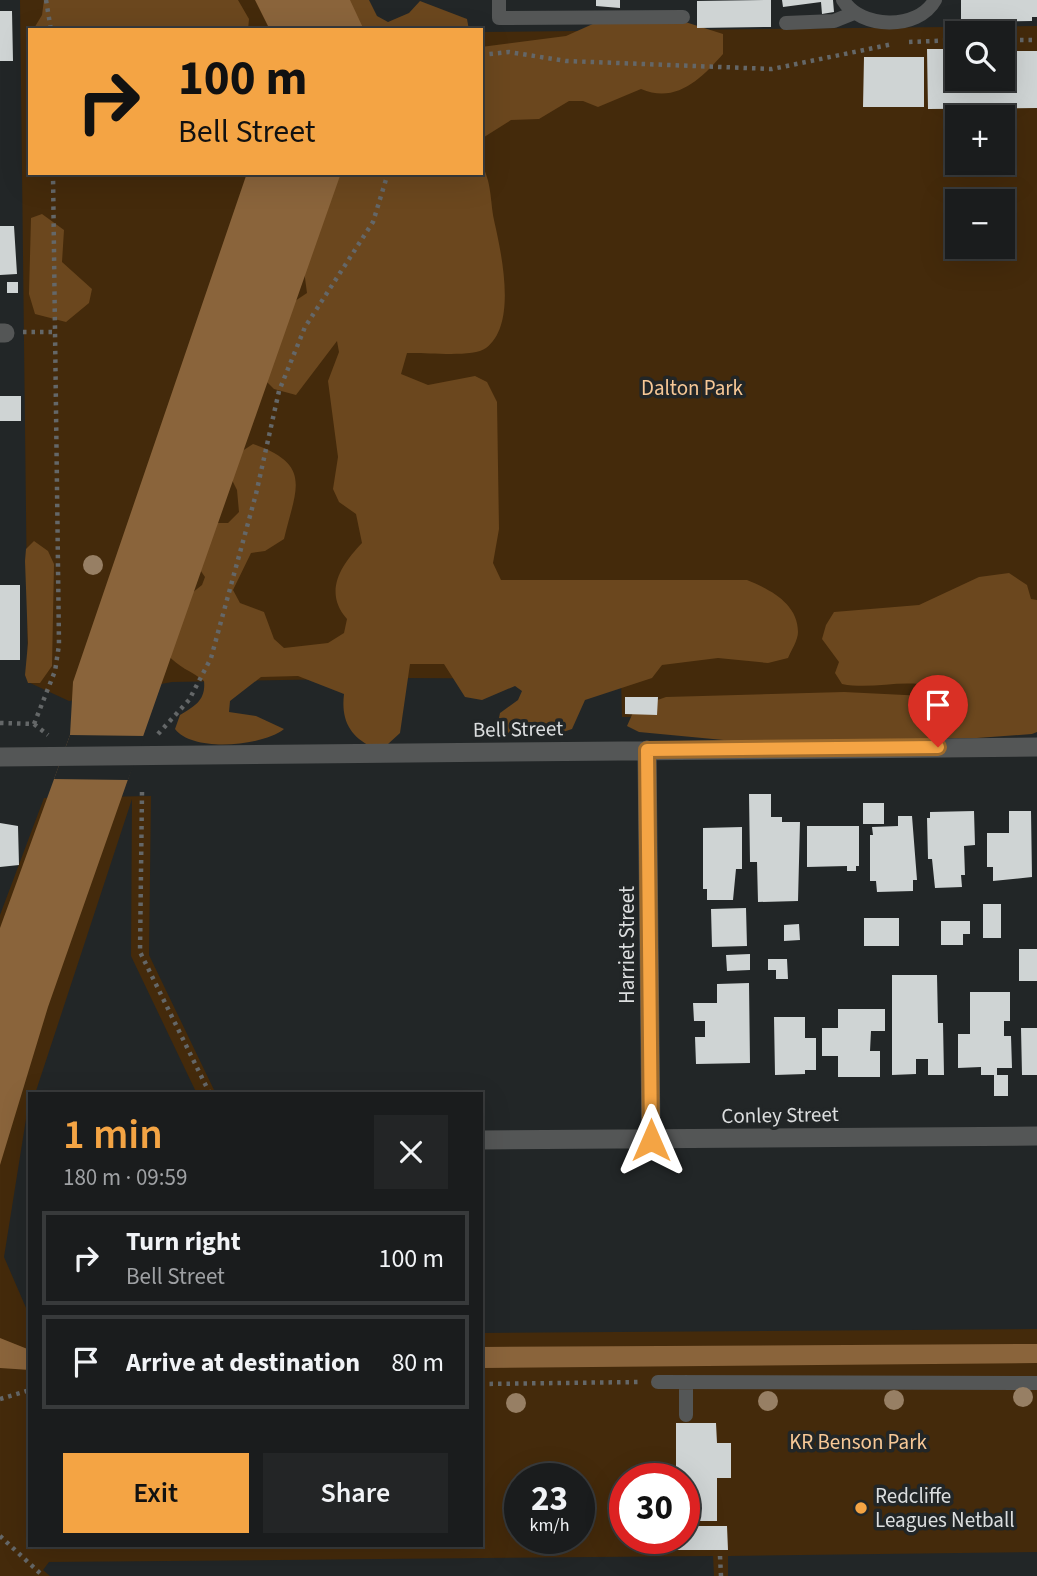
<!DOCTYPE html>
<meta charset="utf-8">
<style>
body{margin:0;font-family:"Source Sans 3",sans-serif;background:#232526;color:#f1f3f6;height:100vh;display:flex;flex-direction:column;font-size:26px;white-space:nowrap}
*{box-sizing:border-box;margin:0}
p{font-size:23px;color:#9fa1a4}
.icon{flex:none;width:38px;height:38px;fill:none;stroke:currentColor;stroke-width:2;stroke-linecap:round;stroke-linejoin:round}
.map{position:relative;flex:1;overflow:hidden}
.side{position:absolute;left:28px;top:1092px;width:455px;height:455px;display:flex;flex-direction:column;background:#1a1c1d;border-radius:0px;box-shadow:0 7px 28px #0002,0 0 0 2px #383a3b}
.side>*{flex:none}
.top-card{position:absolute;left:28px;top:28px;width:455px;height:147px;border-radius:0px;box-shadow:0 7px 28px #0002,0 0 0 2px #383a3b;background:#f4a444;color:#111;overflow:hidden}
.controls{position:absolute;left:945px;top:21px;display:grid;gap:14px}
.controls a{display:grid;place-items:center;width:70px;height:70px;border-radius:0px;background:#1a1c1d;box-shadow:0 7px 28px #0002,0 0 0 2px #383a3b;font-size:35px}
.speed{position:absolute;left:504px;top:1463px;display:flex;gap:14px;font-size:35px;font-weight:700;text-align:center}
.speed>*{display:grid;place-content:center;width:91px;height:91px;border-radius:50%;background:#1a1c1d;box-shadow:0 7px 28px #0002,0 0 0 2px #383a3b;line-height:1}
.speed small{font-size:18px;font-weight:400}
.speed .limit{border:10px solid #d22;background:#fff;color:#111}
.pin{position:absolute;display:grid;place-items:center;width:60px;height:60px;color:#fff;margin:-72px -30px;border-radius:50% 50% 50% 0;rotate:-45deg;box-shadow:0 0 7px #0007}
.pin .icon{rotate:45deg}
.me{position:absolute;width:77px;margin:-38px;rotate:0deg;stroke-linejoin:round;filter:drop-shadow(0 0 5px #0008)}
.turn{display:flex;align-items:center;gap:24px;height:147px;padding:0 35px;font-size:32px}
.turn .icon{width:91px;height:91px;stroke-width:2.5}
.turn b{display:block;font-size:49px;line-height:60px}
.round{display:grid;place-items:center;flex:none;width:74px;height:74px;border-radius:0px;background:#232526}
.headline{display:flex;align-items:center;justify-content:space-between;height:119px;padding:0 35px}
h1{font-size:42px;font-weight:600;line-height:52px;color:#f4a444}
.button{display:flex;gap:14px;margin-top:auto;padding:14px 35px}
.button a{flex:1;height:80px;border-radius:0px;background:#f4a444;color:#111;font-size:28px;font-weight:600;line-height:80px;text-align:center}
.button a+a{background:#232526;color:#f1f3f6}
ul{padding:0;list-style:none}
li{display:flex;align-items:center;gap:21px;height:94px;margin:0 14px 10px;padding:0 21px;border:4px solid #383a3b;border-radius:0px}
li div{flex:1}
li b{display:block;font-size:26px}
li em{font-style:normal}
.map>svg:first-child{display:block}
.green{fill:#442a0b;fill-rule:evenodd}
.forest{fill:#6b471e}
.water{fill:#8a643b}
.pier{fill:#222627}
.building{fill:#cfd4d4}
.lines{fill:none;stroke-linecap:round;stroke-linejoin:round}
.path{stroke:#646768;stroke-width:4.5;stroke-dasharray:3.5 5;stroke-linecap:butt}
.service{stroke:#545656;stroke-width:14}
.minor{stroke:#545656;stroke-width:19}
.tree{fill:#977f64}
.route-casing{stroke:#9f6b2c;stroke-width:18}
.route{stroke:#f4a444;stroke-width:12}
.poi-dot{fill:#f4a444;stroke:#222627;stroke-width:2.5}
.labels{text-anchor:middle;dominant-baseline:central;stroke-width:7;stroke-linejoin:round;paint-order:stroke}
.park-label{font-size:21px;fill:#f7c896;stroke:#222627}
.street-label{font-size:21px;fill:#dcdedf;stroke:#222627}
.poi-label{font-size:21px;fill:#dcdedf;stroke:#222627;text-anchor:start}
</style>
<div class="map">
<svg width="1037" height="1576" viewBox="0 0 1037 1576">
<rect width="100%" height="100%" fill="#222627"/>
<path class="green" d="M20 0H350L389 30H30V173H481V32L1037 26V717H622L621 679 399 678 172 682 69 701 28 682ZM957 33H1003V79H957ZM957 117H1003V163H957ZM957 201H1003V247H957Z
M151 796 149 955 215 1092 197 1094 131 956 132 799 35 1094H30L4 1257 30 1317V1545H481V1333L1037 1329V1552L728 1556V1576H714L713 1556 49 1562 43 1570 50 1576H0V915L44 798ZM520 1479H579V1538H520ZM625 1479H684V1538H625Z"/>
<path class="forest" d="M44 0H238L249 19 248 30H33L42 15Z
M335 0H369L377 16 388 22 409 13 420 1 467 19 469 30H349Z
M679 20 723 34V54C701 79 676 104 641 89L598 107 583 101H569L539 119 511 120 481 139V47L566 36 595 23Z
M481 163C492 183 490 199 494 220 501 252 518 324 486 348 473 358 425 352 407 353L401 374 428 385 475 376 487 382 497 402 499 529 493 563 501 580H747C769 589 798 603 798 632 798 640 791 651 788 658L768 663 718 658 662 665 652 678 585 700 572 729 551 736 496 732 500 713 518 700 522 691 515 686 482 700 465 697 444 664H410L400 733 388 744 372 747C349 736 341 719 344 694L298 676 261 677 230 701 229 712 256 716 284 729C263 746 193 753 175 729L180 715C195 706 206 700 204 681 190 670 179 668 167 654L178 604 202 585 205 577 196 564 211 523H228L239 512 237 490 227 470 230 459 253 444C313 465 296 488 284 539L265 551 251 553 233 590 240 603 264 612 274 639 284 648 328 643 344 633 347 619C323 592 341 565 362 543L356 514 339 502 333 489 338 457 328 381 339 352 337 341 296 395 274 389 262 377 277 313 307 293 303 263 334 173H481Z
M42 214 64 230 62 262 92 289 89 303 66 322 35 314 29 294 31 218Z
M34 541 48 551 54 564 52 666 40 683H28L25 675 28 643 25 561 26 549Z
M1009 573 1027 585 1031 599 1037 600V732L1032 734 977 738 734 741 639 732 627 726 635 708 666 697 844 692 925 696 930 686C902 679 872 690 842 684L835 673 839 662 822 639 826 625 834 612 919 605 979 577Z"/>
<path class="water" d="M255 0H350L364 30H270Z
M247 173H341L48 1007 0 1165V928L70 735 73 682Z
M0 1338 30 1350V1370L0 1368Z
M1037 1344V1363L481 1368V1347Z"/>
<path class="pier" d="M70 735 145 736 128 780 54 779Z"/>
<path class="building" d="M596 0H620V8L596 6Z
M771 0V27L697 28V1Z
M782 0H833L834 12 822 14 821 2 783 7Z
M961 0H1037V17H1032V21L961 22Z
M0 11H12L13 61H0Z
M927 49H957V79H1003V51H1037V108L928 109Z
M864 57H924V107H863Z
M0 226H14L17 274 0 275Z
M7 282H18V293H7Z
M0 396H21V421H0Z
M0 585H20V660H0Z
M625 697H658L657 715 625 714Z
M749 794H771V817H782V822H800L798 901 758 902 757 862H750Z
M863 803H884V824H863Z
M974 811 975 845 964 846 965 875H961L962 887 935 888 932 859H928L927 818H930V812Z
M1009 811H1031L1032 877 993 881V867H987V833H1009Z
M898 816H912L917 880H913V891L877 892 876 881H870V835H873L872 827 898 826Z
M0 823 18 826 19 865 0 867Z
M807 826H859V866H856V871H847V866L807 867Z
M742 827V869H736L733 900H707V889H703V828Z
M983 904H1001V938H983Z
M746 908 747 946 712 947 711 909Z
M864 918H899V946H864Z
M941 921H970V934H963V945H941Z
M799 924 800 940 784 941V925Z
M1019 949H1037V981H1019Z
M750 954V970L727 971 726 955Z
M768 959H787L788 979H776V970H768Z
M892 975H937L938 1023H943L944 1075H928V1059H916V1074L892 1075Z
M749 983 750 1063 696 1064 695 1037H705V1021H694L693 1003H717V984Z
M970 992H1010V1021H1004V1036H1011L1012 1068H997V1075H1008V1096H994V1075H981V1067L958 1068V1034H970Z
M838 1009H885V1031H871L870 1051H880V1077H838V1056H822V1028H838Z
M774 1017H805V1038H816V1070H805V1074L775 1075Z
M1021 1028H1037V1075H1022Z
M676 1423H716L717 1443H731V1478H717V1521H684V1479H676Z
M684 1526H727L728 1550H672L671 1538H684Z"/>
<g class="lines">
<path class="path" d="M46 0 51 30
M1003 40H1037
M909 42 957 40
M481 55 509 52 566 61 772 69 893 44
M23 332H55
M0 723 34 724 55 671 59 645 53 173
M34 724 48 735
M158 734 189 700 211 658 256 494 279 391 305 327 373 222 388 173
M142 792 140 952 210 1094
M481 1384 641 1382
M0 1399 30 1390
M0 1536 43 1576
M720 1556 721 1576"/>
<path class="service" d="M499 0V18L683 17
M843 0C860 29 918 31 935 0
M786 23 834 21 854 13
M658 1382 1037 1383
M686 1415V1382"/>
<path class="minor" d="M0 333H5
M647 750 651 1140
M0 757 1037 747
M481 1140 1037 1136"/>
</g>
<g class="tree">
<circle cx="93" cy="565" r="10"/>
<circle cx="1023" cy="1397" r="10"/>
<circle cx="894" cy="1400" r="10"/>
<circle cx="768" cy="1401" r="10"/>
<circle cx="516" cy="1403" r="10"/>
</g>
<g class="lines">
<defs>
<path id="route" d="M651 1140 647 750 938 747"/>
</defs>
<use href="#route" class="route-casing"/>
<use href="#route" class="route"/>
</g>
<circle class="poi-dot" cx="861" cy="1508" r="7"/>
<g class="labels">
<g class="park-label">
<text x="692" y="388">Dalton Park</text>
<text x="858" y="1442">KR Benson Park</text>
</g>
<g class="street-label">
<text transform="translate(518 729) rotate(-1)">Bell Street</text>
<text transform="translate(627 945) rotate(-90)">Harriet Street</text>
<text transform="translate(780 1115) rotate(-1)">Conley Street</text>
</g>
<g class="poi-label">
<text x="875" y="1496">Redcliffe<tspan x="875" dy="24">Leagues Netball</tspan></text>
</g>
</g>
</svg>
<div class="controls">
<a><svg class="icon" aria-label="search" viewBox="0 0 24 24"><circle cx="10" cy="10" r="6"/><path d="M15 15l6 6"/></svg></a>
<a>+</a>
<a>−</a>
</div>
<div class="speed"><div>23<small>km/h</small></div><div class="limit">30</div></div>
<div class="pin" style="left:938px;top:747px;background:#d93025"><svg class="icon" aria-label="arrive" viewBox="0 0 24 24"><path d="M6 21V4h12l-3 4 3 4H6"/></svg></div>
<svg class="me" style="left:651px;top:1140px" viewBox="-20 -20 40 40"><path d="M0-17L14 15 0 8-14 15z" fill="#f4a444" stroke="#fff" stroke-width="4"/></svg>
<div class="top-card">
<div class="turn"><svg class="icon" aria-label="right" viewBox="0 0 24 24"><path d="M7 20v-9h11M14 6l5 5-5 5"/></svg><div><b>100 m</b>Bell Street</div></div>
</div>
<section class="side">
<div class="headline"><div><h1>1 min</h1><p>180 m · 09:59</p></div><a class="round"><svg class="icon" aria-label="close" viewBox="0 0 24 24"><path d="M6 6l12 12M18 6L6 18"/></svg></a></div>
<ul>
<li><svg class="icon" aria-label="right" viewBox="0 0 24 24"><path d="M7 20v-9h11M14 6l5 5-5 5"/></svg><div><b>Turn right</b><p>Bell Street</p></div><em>100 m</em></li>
<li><svg class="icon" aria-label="arrive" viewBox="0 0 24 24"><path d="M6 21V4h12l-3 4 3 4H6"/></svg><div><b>Arrive at destination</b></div><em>80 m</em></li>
</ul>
<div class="button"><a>Exit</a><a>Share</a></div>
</section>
</div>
